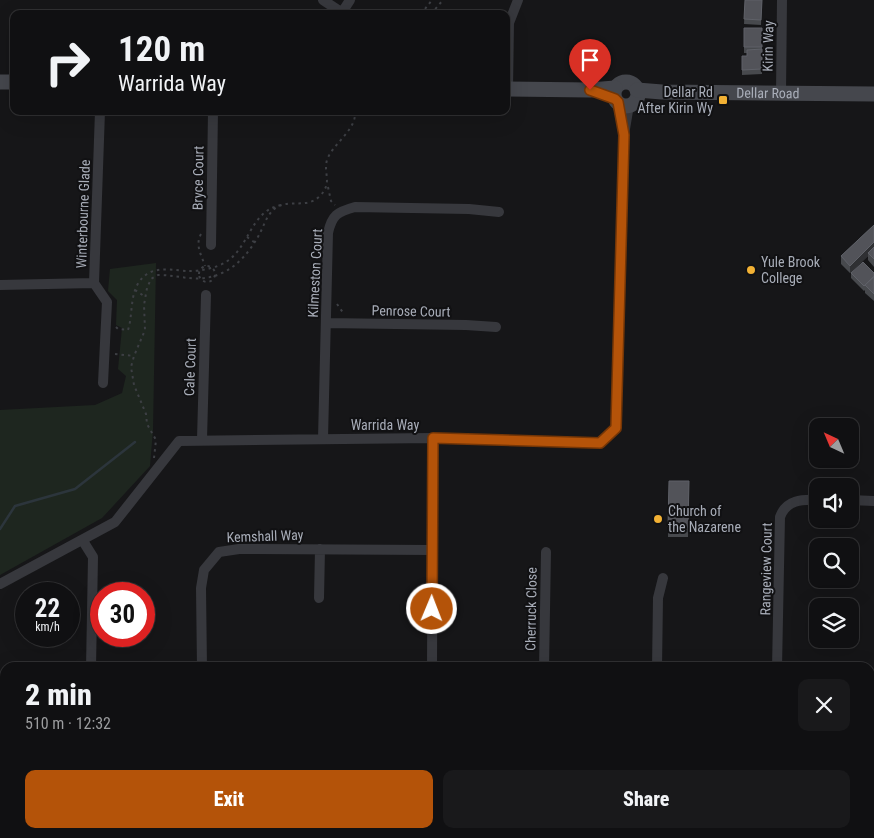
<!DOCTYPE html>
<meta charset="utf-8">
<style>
body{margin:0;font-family:"Roboto Condensed",sans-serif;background:#19191b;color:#f1f3f6;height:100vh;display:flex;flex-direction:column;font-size:19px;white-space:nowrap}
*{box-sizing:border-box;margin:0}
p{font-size:16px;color:#9c9d9f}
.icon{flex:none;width:28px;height:28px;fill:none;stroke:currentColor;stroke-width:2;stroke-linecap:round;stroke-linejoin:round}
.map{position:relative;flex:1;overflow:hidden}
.drawer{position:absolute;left:0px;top:662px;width:875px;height:176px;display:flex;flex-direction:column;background:#101012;border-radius:15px 15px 0 0;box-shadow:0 5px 20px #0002,0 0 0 1px #303032}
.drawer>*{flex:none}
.guide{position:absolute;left:10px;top:10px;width:500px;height:105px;border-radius:10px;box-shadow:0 5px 20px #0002,0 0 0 1px #303032;background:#101012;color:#f1f3f6;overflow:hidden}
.needle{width:32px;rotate:316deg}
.buttons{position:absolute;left:809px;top:418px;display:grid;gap:10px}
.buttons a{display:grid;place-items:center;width:50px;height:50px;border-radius:10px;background:#101012;box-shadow:0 5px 20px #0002,0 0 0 1px #303032;font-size:25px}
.speed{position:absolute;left:15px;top:582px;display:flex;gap:10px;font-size:25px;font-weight:700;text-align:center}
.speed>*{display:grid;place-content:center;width:65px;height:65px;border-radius:50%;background:#101012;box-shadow:0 5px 20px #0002,0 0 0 1px #303032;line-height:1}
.speed small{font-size:12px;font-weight:400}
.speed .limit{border:8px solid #d22;background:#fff;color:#111}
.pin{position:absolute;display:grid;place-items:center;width:42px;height:42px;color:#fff;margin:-51px -21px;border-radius:50% 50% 50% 0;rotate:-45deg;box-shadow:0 0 5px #0007}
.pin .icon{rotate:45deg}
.me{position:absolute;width:55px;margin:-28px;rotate:1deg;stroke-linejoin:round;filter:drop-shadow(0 0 4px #0008)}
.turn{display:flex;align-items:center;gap:18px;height:105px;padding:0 25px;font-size:22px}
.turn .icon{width:65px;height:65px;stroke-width:2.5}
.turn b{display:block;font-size:35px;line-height:42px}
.round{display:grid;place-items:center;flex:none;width:52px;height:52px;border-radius:10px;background:#19191b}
.head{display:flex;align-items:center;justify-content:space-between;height:85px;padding:0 25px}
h1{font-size:30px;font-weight:800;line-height:38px}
.primary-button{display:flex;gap:10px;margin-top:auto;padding:10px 25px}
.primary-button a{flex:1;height:58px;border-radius:10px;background:#b45309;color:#fff;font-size:20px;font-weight:800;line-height:58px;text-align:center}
.primary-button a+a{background:#19191b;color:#f1f3f6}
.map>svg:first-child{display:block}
.green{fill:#1e261f}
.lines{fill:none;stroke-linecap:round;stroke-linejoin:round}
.stream{stroke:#2c353c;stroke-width:2.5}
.path{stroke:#3d3f44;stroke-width:2;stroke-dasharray:2.5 4;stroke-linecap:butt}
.minor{stroke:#37383d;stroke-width:10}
.secondary{stroke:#45474d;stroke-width:15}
.wall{fill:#47494d}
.shaded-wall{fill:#2f3033}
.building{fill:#525359;stroke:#5f6168}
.route-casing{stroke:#753606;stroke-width:12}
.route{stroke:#b45309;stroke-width:9}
.poi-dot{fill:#f2b134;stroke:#111113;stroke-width:2}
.labels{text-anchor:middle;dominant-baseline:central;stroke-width:4;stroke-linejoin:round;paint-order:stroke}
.street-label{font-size:14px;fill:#a8adb8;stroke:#111113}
.poi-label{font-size:14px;fill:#a8adb8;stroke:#111113;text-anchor:start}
</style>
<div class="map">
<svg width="874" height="838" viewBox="0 0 874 838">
<rect width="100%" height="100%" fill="#161618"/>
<path class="green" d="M156 263 153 430 150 466 102 518 0 575V410L95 405 122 393 126 376 118 369 122 328 116 325 117 300 108 291 110 269Z
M0 824H5V834H134V838H0Z"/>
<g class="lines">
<path class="stream" d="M0 529 15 506 75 489 135 442"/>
<path class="path" d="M421 14 432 0
M431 14 443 0
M328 187 331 201 335 205
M201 234C195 245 201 254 205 266
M247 237 254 242
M199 274a8 8 0 1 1 16 0a8 8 0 1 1-16 0Z
M135 290 144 296
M337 304 344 314
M116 327 118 329 128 330C134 312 128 287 147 274 159 266 177 271 189 271 201 271 216 268 226 262 250 247 250 211 281 205
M115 354 134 356
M154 458 156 440 147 424 146 414 134 385 131 367 134 356 145 330 144 305 147 288 151 279 158 275C182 275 198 284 222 273 238 266 250 251 259 235 264 226 267 213 277 207 292 199 307 209 320 196 333 182 323 174 327 160 333 143 357 130 355 111
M224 834 228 838
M795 834V838"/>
<path class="minor" d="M323 0 341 12
M341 14 350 0
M508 89 509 23 518 0
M781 93 782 0
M617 102 623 129
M211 245 213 111
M94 283 107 302 103 383
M0 285 94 283 100 111
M326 323 466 325 496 327
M202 439 206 295
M323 439 328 233C332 215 337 212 355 207L469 209 499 212
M850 500 874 501
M83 541 93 557 91 668
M0 584 115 522 179 441 433 438 600 443 616 428 624 135 629 105
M319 598 320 549
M202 668 201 588 204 570 219 552 239 549 433 550
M432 668 433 438
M544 668 546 552
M657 668 658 598 663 578
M777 668 780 517C786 500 802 499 818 500
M0 695H5
M870 699H874
M377 834V838
M241 838V834
M513 838V834"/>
<g class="secondary">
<path d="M0 82H14"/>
<circle cx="626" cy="94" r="12"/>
<path d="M506 89 590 90 615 88"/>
<path id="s1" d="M637 90 662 92 874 94"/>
<path d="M0 818H5"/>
<path d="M870 829H874"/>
<path d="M629 834 636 837 644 834"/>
</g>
</g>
<path class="wall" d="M745 0H762L761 25 744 24Z
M744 28H762V74L742 75V56H747V53H744Z
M874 225V267L868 260V256L850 273 841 264V256Z
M851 273H874V301L865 293V290L864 291 851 278Z
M669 481H689L688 537H668Z"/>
<path class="shaded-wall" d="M874 242V250L868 253V256L850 273V266Z"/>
<path class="building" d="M745 0H762L761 20 744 19Z
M744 28H762V47H744Z
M762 49V69L742 70V56H747V50Z
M874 225V242L850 266 841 256Z
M874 247V259L868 253Z
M863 262 874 273V276L864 286 851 273Z
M874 277V294L865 285Z
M669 481H689L688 527H668Z"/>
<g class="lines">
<defs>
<path id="route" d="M432 609 433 438 600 443 616 428 624 135 618 102 615 99 590 90"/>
</defs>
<use href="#route" class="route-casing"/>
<use href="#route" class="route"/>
</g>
<g class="poi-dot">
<rect x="718" y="95" width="10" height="10" rx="2.5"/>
<circle cx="751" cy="270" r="5"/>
<circle cx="658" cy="519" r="5"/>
</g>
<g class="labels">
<g class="street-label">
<text transform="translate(768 46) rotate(-89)">Kirin Way</text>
<text stroke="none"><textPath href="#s1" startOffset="131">Dellar Road</textPath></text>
<text transform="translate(198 178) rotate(-89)">Bryce Court</text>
<text transform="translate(83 214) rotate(-88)">Winterbourne Glade</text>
<text transform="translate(315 273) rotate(-87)">Kilmeston Court</text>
<text transform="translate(411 311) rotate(1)">Penrose Court</text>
<text transform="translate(190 367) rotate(-88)">Cale Court</text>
<text x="385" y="425">Warrida Way</text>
<text transform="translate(265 536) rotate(-2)">Kemshall Way</text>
<text transform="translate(766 569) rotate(-89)">Rangeview Court</text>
<text transform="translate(531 609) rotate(-89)">Cherruck Close</text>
</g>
<g class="poi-label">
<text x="713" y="92" text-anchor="end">Dellar Rd<tspan x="713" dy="16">After Kirin Wy</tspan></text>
<text x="761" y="262">Yule Brook<tspan x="761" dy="16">College</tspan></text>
<text x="668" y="511">Church of<tspan x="668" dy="16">the Nazarene</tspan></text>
</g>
</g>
</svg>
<div class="buttons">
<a><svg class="needle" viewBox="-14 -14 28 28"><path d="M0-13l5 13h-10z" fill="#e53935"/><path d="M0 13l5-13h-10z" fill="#9c9d9f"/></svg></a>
<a><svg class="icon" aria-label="sound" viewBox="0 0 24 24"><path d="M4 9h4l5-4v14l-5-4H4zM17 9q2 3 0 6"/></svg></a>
<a><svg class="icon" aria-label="search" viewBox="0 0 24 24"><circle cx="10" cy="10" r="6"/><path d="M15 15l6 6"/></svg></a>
<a><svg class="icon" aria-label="layers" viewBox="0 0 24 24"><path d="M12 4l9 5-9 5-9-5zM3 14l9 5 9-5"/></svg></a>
</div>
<div class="speed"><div>22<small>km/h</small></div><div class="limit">30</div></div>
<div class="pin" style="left:590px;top:90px;background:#d93025"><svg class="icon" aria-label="arrive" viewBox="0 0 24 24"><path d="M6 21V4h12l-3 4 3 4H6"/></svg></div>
<svg class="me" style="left:432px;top:609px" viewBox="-20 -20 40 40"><circle r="17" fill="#b45309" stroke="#fff" stroke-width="3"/><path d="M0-11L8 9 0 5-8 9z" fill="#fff"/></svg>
<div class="guide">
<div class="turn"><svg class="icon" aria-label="right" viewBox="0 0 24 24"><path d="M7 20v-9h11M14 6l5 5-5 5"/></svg><div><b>120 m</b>Warrida Way</div></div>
</div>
<section class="drawer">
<div class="head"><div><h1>2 min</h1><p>510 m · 12:32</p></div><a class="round"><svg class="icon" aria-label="close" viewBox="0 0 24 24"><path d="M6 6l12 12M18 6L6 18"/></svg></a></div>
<div class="primary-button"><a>Exit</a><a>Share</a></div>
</section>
</div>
